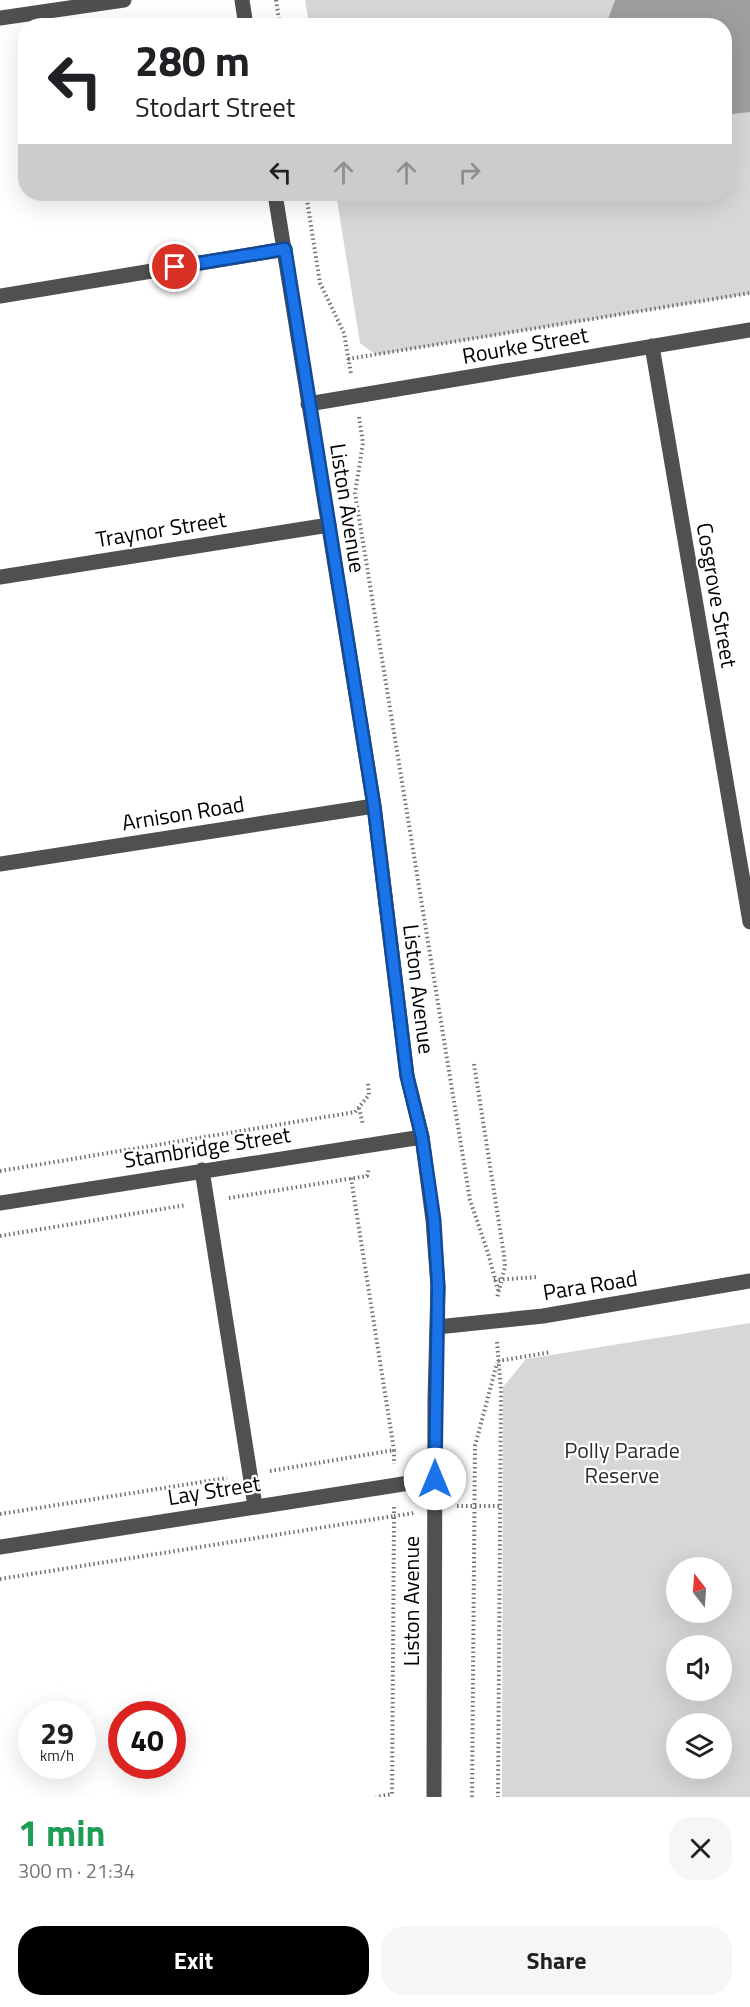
<!DOCTYPE html>
<meta charset="utf-8">
<style>
body{margin:0;font-family:"Titillium Web",sans-serif;background:#f6f6f6;color:#202124;height:100vh;display:flex;flex-direction:column;font-size:22px;white-space:nowrap}
*{box-sizing:border-box;margin:0}
p{font-size:20px;color:#757577}
.icon{flex:none;width:33px;height:33px;fill:none;stroke:currentColor;stroke-width:2;stroke-linecap:round;stroke-linejoin:round}
.map{position:relative;height:1797px;overflow:hidden}
.drawer{display:flex;flex-direction:column;background:#fff;flex:1}
.drawer>*{flex:none}
.top-card{position:absolute;left:18px;top:18px;width:714px;height:183px;border-radius:24px;box-shadow:0 6px 24px #0002;background:#fff;color:#202124;overflow:hidden}
.needle{width:39px;rotate:343deg}
.tools{position:absolute;left:666px;top:1557px;display:grid;gap:12px}
.tools a{display:grid;place-items:center;width:66px;height:66px;border-radius:50%;background:#fff;box-shadow:0 6px 24px #0002;font-size:30px}
.speed{position:absolute;left:18px;top:1701px;display:flex;gap:12px;font-size:30px;font-weight:700;text-align:center}
.speed>*{display:grid;place-content:center;width:78px;height:78px;border-radius:50%;background:#fff;box-shadow:0 6px 24px #0002;line-height:1}
.speed small{font-size:15px;font-weight:400}
.speed .limit{border:9px solid #d22;background:#fff;color:#111}
.pin{position:absolute;display:grid;place-items:center;width:51px;height:51px;color:#fff;margin:-26px;border:3px solid #fff;border-radius:50%;box-shadow:0 2px 6px #0007}
.me{position:absolute;width:66px;margin:-33px;rotate:0deg;stroke-linejoin:round;filter:drop-shadow(0 0 4px #0008)}
.turn{display:flex;align-items:center;gap:21px;height:126px;padding:0 18px;font-size:27px}
.turn .icon{width:78px;height:78px;stroke-width:2.5}
.turn b{display:block;font-size:42px;line-height:51px}
.lanes{display:flex;align-items:center;height:57px;padding:0 18px;background:#0003;justify-content:center;gap:30px;direction:ltr}
.lanes .off{opacity:.35}
.round{display:grid;place-items:center;flex:none;width:63px;height:63px;border-radius:24px;background:#f6f6f6}
.headline{display:flex;align-items:center;justify-content:space-between;height:102px;padding:0 18px}
h1{font-size:36px;font-weight:700;line-height:45px;color:#1e9e55}
.button{display:flex;gap:12px;margin-top:auto;padding:12px 18px}
.button a{flex:1;height:69px;border-radius:24px;background:#000;color:#fff;font-size:24px;font-weight:700;line-height:69px;text-align:center}
.button a+a{background:#f6f6f6;color:#202124}
.map>svg:first-child{display:block}
.green{fill:#d7d7d7;fill-rule:evenodd}
.water{fill:#9e9e9e}
.lines{fill:none;stroke-linecap:round;stroke-linejoin:round}
.path{stroke:#727272;stroke-width:4;stroke-dasharray:1.5 3;stroke-linecap:butt}
.minor{stroke:#505050;stroke-width:15}
.route-casing{stroke:#114b97;stroke-width:15}
.route{stroke:#1a73e8;stroke-width:10}
.labels{text-anchor:middle;dominant-baseline:central;stroke-width:4.5;stroke-linejoin:round;paint-order:stroke}
.street-label{font-size:22px;fill:#000;stroke:#fff}
.park-label{font-size:22px;fill:#2e2e2e;stroke:#fff}
</style>
<div class="map">
<svg width="750" height="1797" viewBox="0 0 750 1797">
<rect width="100%" height="100%" fill="#fff"/>
<path class="green" d="M305 0H750V294L376 355 360 343 336 194H724V26L309 25Z
M750 1323V1797H502L503 1387 526 1359ZM676 1568H722V1612H676ZM676 1646H722V1690H676ZM676 1724H722V1768H676Z"/>
<path class="water" d="M615 0H750V112L725 115 724 26 606 25Z"/>
<g class="lines">
<path class="path" d="M276 0 280 26
M306 194 320 283 344 333 351 374
M348 359 750 293
M359 417 363 443 355 493 470 1200 488 1253 498 1290
M474 1064 504 1255 505 1267 497 1298
M359 1108 363 1125
M0 1171 355 1112 369 1095 368 1083
M351 1178 394 1450
M229 1198 367 1176 369 1168
M0 1236 186 1205
M494 1280 537 1277
M497 1342 501 1389 498 1797
M498 1361 551 1352
M270 1471 394 1450V1464
M457 1506H500
M394 1507V1516L414 1513
M0 1514 227 1478
M0 1579 394 1516 392 1794 376 1797
M472 1797 475 1446 497 1363"/>
<path class="minor" d="M242 0 246 26
M0 18 124 0
M275 194 374 806 407 1076 422 1137 433 1220 438 1286 435 1399 434 1797
M0 296 285 249
M652 346 750 922
M308 404 750 330
M0 577 329 525
M0 864 374 806
M202 1170 255 1506
M0 1203 422 1137
M437 1327 543 1316 750 1281
M0 1547 435 1479"/>
</g>
<g class="lines">
<defs>
<path id="route" d="M175 267 285 249 374 806 407 1076 422 1137 434 1220 438 1286 435 1479"/>
</defs>
<use href="#route" class="route-casing"/>
<use href="#route" class="route"/>
</g>
<g class="labels">
<g class="street-label">
<text transform="translate(525 345) rotate(-10)">Rourke Street</text>
<text transform="translate(348 508) rotate(81)">Liston Avenue</text>
<text transform="translate(161 529) rotate(-9)">Traynor Street</text>
<text transform="translate(717 595) rotate(80)">Cosgrove Street</text>
<text transform="translate(183 813) rotate(-9)">Arnison Road</text>
<text transform="translate(419 989) rotate(83)">Liston Avenue</text>
<text transform="translate(207 1147) rotate(-9)">Stambridge Street</text>
<text transform="translate(590 1285) rotate(-9)">Para Road</text>
<text transform="translate(214 1490) rotate(-9)">Lay Street</text>
<text transform="translate(411 1601) rotate(-90)">Liston Avenue</text>
</g>
<g class="park-label">
<text x="622" y="1450">Polly Parade<tspan x="622" dy="25">Reserve</tspan></text>
</g>
</g>
</svg>
<div class="tools">
<a><svg class="needle" viewBox="-14 -14 28 28"><path d="M0-13l5 13h-10z" fill="#e53935"/><path d="M0 13l5-13h-10z" fill="#757577"/></svg></a>
<a><svg class="icon" aria-label="sound" viewBox="0 0 24 24"><path d="M4 9h4l5-4v14l-5-4H4zM17 9q2 3 0 6"/></svg></a>
<a><svg class="icon" aria-label="layers" viewBox="0 0 24 24"><path d="M12 4l9 5-9 5-9-5zM3 14l9 5 9-5"/></svg></a>
</div>
<div class="speed"><div>29<small>km/h</small></div><div class="limit">40</div></div>
<div class="pin" style="left:175px;top:267px;background:#d93025"><svg class="icon" aria-label="arrive" viewBox="0 0 24 24"><path d="M6 21V4h12l-3 4 3 4H6"/></svg></div>
<svg class="me" style="left:435px;top:1479px" viewBox="-20 -20 40 40"><circle r="19" fill="#fff"/><path d="M0-13L10 11 0 6-10 11z" fill="#1a73e8"/></svg>
<div class="top-card">
<div class="turn"><svg class="icon" aria-label="left" viewBox="0 0 24 24"><path d="M17 20v-9H6M10 6l-5 5 5 5"/></svg><div><b>280 m</b>Stodart Street</div></div>
<div class="lanes"><svg class="icon" aria-label="left" viewBox="0 0 24 24"><path d="M17 20v-9H6M10 6l-5 5 5 5"/></svg><svg class="icon off" aria-label="ahead" viewBox="0 0 24 24"><path d="M12 20V5M6 11l6-6 6 6"/></svg><svg class="icon off" aria-label="ahead" viewBox="0 0 24 24"><path d="M12 20V5M6 11l6-6 6 6"/></svg><svg class="icon off" aria-label="right" viewBox="0 0 24 24"><path d="M7 20v-9h11M14 6l5 5-5 5"/></svg></div>
</div>
</div>
<section class="drawer">
<div class="headline"><div><h1>1 min</h1><p>300 m · 21:34</p></div><a class="round"><svg class="icon" aria-label="close" viewBox="0 0 24 24"><path d="M6 6l12 12M18 6L6 18"/></svg></a></div>
<div class="button"><a>Exit</a><a>Share</a></div>
</section>
